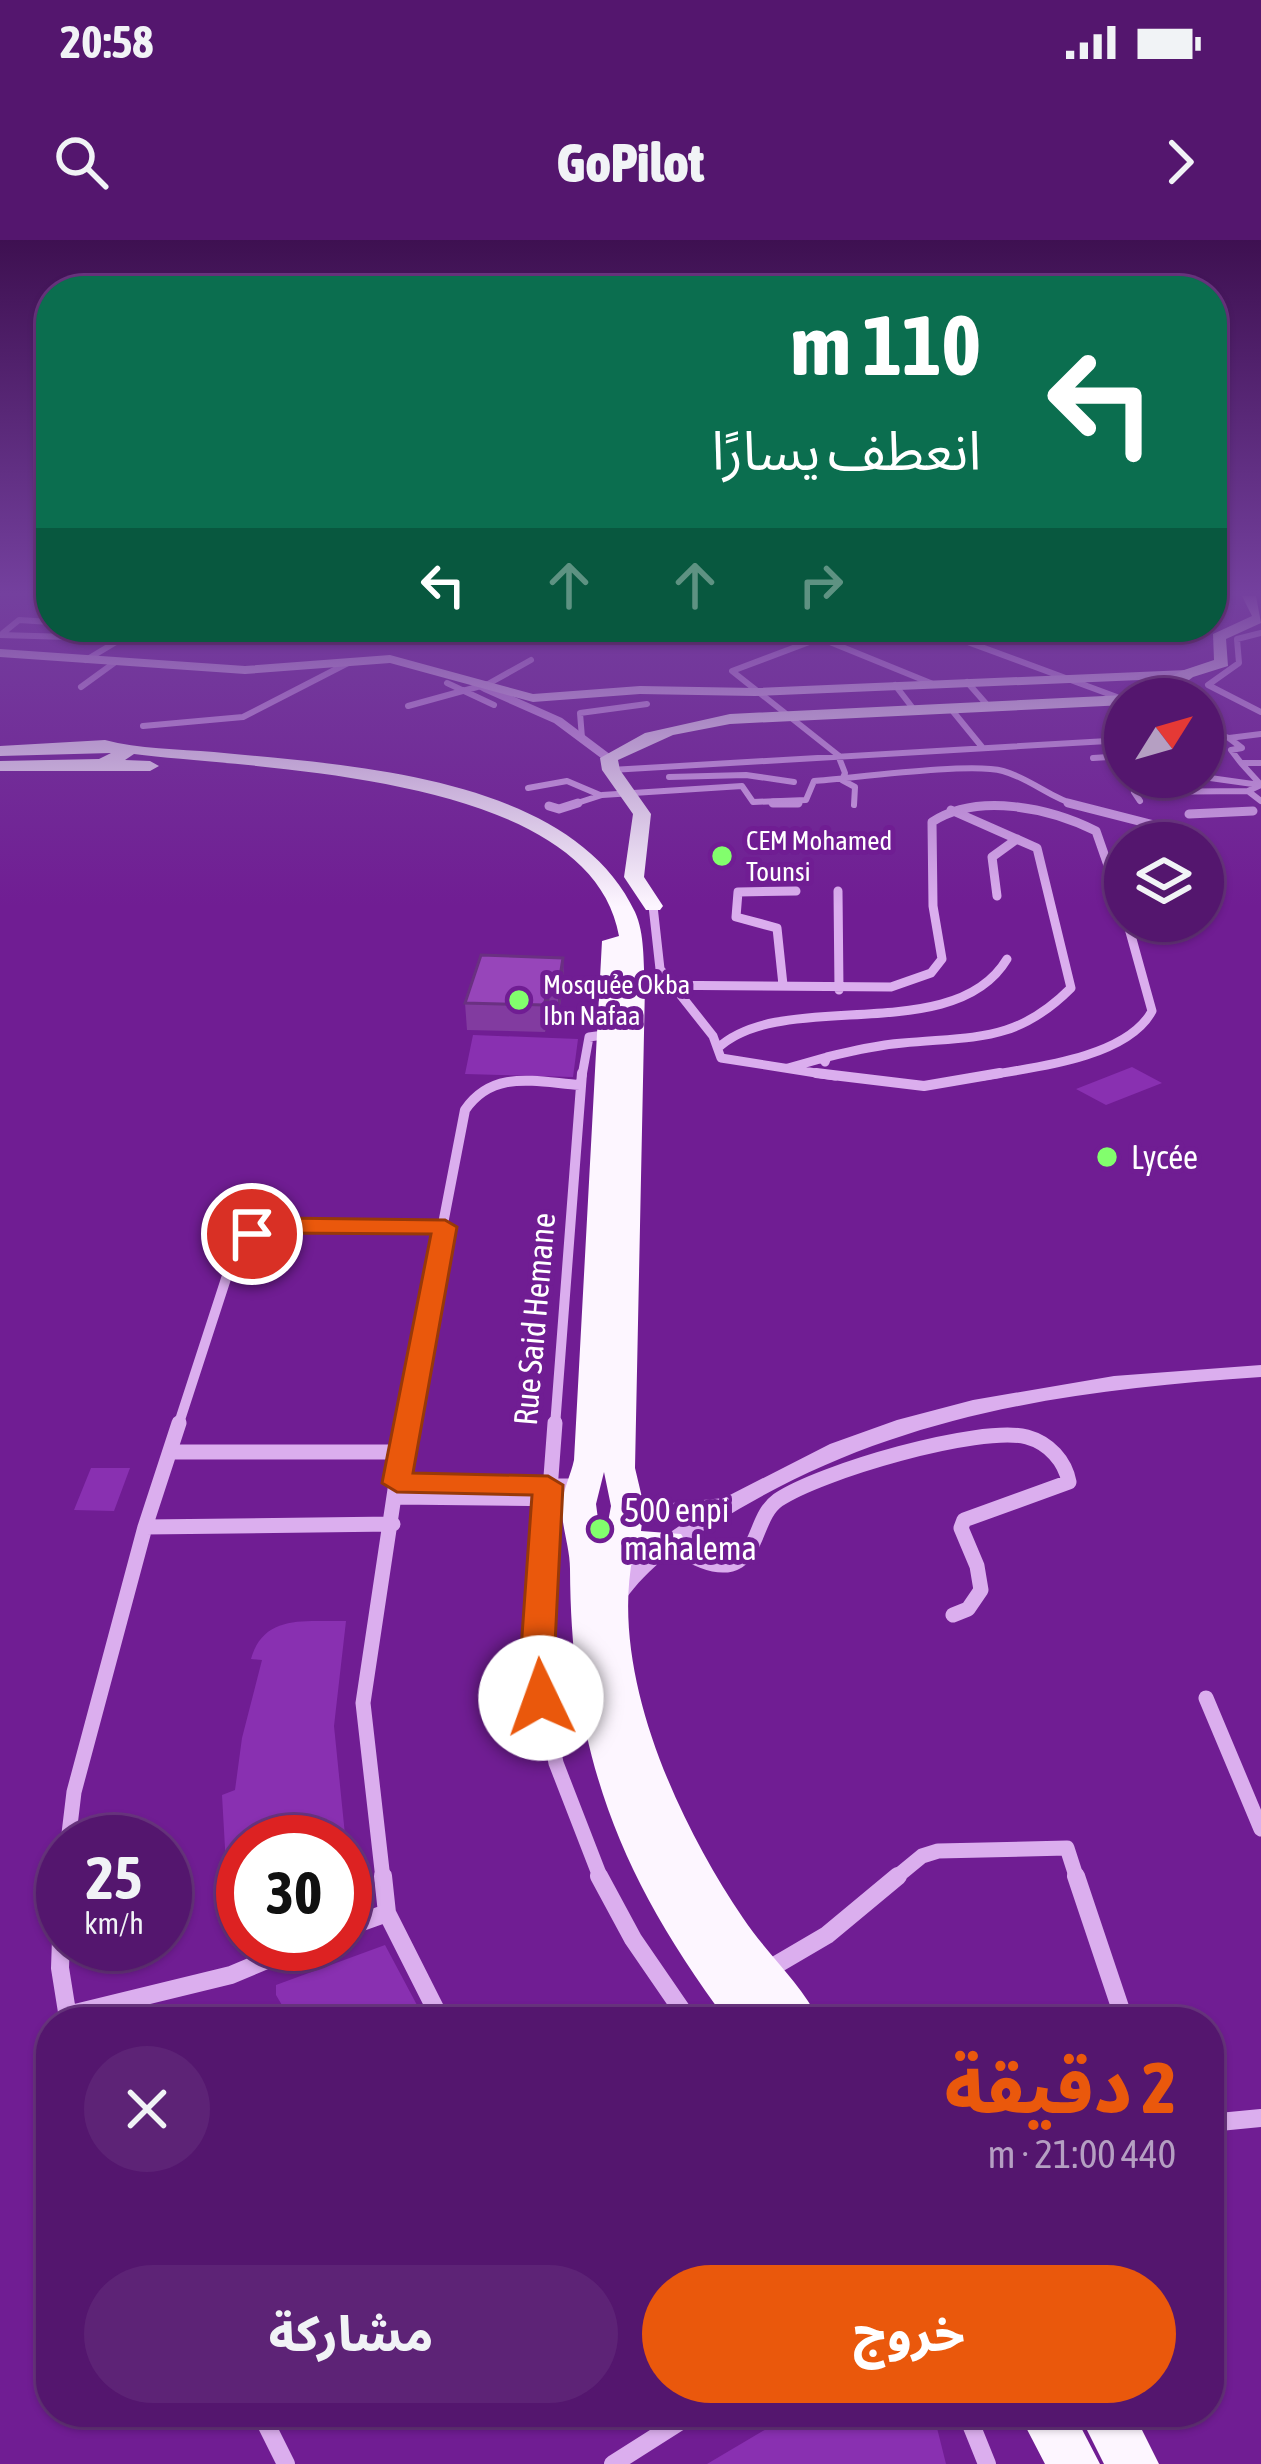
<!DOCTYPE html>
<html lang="ar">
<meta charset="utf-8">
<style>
body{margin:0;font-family:"Asap Condensed","Noto Sans Arabic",sans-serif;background:#5d2376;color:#f1f3f6;direction:rtl;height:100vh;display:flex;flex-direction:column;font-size:45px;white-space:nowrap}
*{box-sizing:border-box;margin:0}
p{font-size:39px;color:#b59fc2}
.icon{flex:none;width:66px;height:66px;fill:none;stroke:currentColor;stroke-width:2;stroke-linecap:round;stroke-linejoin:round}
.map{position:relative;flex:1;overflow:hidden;direction:ltr}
.drawer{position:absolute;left:36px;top:1767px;width:1188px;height:420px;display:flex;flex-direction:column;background:#54166e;border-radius:48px;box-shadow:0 3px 9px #0004,0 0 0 3px #6a3581;direction:rtl}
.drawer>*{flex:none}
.banner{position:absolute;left:36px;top:36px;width:1191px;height:366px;border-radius:48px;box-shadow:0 3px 9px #0004,0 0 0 3px #6a3581;direction:rtl;background:#0b6e4f;color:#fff;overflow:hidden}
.needle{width:78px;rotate:53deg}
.tools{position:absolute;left:1104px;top:438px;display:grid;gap:24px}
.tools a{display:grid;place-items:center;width:120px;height:120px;border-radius:50%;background:#54166e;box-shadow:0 3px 9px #0004,0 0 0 3px #6a3581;font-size:60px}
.speed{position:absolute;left:36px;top:1575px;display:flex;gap:24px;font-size:60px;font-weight:700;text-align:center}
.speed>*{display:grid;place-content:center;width:156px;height:156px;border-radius:50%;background:#54166e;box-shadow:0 3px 9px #0004,0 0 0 3px #6a3581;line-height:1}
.speed small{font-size:30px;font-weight:400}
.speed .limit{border:18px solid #d22;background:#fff;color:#111}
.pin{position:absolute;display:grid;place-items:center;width:102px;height:102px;color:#fff;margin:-51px;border:6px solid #fff;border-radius:50%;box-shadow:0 3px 12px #0007}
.me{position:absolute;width:132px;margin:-66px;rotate:357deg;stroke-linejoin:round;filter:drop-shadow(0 0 9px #0008)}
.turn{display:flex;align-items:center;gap:42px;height:252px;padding:0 48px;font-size:54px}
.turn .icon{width:156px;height:156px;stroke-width:2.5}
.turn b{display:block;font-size:84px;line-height:102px}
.lanes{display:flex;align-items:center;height:114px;padding:0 48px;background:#0003;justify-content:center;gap:60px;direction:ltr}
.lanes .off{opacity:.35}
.round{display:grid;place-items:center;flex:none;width:126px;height:126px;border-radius:63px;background:#5d2376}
.head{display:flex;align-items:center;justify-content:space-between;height:204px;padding:0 48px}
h1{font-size:72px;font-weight:800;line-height:90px;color:#ea580c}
.button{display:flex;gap:24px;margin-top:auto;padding:24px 48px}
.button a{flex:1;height:138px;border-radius:72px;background:#ea580c;color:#fff;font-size:48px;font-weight:800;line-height:138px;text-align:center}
.button a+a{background:#5d2376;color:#f1f3f6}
.status{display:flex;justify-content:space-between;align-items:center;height:84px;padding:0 60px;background:#54166e;direction:ltr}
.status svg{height:33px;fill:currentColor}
header{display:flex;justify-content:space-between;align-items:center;height:156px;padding:0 48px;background:#54166e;font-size:54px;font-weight:800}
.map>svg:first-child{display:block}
.green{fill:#8930b1}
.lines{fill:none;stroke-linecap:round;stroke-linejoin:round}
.minor-far4{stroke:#dbaeee;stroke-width:6}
.minor-far3{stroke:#dbaeee;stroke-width:9}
.minor-far2{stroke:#dbaeee;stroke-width:10}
.minor-far1{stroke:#dbaeee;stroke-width:15}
.minor{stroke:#dbaeee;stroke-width:18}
.tertiary{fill:#dbaeee;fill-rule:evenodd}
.secondary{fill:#f1dbfa;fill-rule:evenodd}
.primary{fill:#fdf6ff;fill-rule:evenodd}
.wall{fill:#823ba0}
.shaded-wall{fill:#6a3082}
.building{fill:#9745ba;stroke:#6a3082;stroke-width:3}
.route{fill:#ea580c;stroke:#983908;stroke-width:3}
.poi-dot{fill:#82fe6d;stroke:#701d93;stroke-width:4.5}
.labels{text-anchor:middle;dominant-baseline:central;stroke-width:10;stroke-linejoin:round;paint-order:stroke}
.far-poi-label{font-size:27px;fill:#fff;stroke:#701d93;text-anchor:start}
.poi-label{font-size:33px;fill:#fff;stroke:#701d93;text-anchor:start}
.street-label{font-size:33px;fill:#fff;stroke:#701d93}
</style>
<div class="status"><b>20:58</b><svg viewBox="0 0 49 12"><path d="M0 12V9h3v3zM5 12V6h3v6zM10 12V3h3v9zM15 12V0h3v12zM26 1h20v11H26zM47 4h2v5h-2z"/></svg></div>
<header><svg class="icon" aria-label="forward" viewBox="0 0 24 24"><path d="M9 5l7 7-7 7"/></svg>GoPilot<svg class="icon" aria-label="search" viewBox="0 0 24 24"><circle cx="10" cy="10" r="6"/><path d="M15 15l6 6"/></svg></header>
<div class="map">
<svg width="1261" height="2224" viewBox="0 0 1261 2224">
<rect width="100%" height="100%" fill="#701d93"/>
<path class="green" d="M473 795 578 799 573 837 465 834Z
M1132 827 1162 843 1106 865 1076 849Z
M91 1228H130L114 1271 74 1270Z
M346 1381 334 1486 352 1664 345 1667V1602H243V1704L238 1705 230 1696 222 1555 235 1550 242 1498 262 1420 251 1419C264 1373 306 1382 346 1381Z
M385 1705 426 1782H292L276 1755V1745Z
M795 2172H933L946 2224H707Z"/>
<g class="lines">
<path class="minor-far4" d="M112 387H171
M849 387 732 431 838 515 845 533 842 540 855 547 854 565
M927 387 1125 460
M3 393 19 380 51 382
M1261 393 1237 399 1239 423 1208 445 1261 472
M0 395 69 397 87 387
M820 398 933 444
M86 420 141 387
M967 442 989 467
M447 443 494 465
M895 445 915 471
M81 447 114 423
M408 466 488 444 531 420
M951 469 982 507
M143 486 243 477 348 423
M1203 489 1229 498
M582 498 580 473 647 464
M1093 518 1125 516
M1241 523 1231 510 1242 508 1229 498 1261 494
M1261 523H1241L1261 545 1248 551 1261 561
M611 530 1125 500
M669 537 746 535 794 542
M1203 537 1260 545
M528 548 567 541 600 555
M1140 561 1134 552 1248 551
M568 566 602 555 742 546 753 562 806 560 814 541C854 538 971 522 1003 531 1032 539 1049 558 1079 566"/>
<path class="minor-far3" d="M773 563H798
M1068 563 1166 588 1201 603
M549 566 559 569 578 563
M1189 574 1253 571
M838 651 839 750
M997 656 992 617 1017 599
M653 666 660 729 713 796 721 818 835 836
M634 745 891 747 931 733 942 719 933 666 932 582C978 552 1050 568 1096 591L1125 674
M783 745 777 688 736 677 738 652 796 651
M718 808C783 747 954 808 1007 719
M827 817C852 811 877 805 903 803 975 796 1016 803 1071 748L1037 608 951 570
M788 828 827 817 825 822
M582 836 589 797 611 794
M983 836C1032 828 1127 818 1152 771L1127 681"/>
<path class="minor-far2" d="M816 833 924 846 1000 833
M178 1186 235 1011 252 994 279 985 444 987
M404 1186 465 870C493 829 536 842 580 845
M555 1186 582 833"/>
<path class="minor-far1" d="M555 1183 537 1424 556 1523 601 1639
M170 1212H399
M397 1243 582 1246
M396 1257 574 1259
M145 1287 393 1284
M669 1302C686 1313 717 1334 738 1321 759 1308 757 1275 778 1260 819 1232 979 1185 1027 1197 1049 1203 1065 1221 1069 1242L964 1280 961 1288 977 1326 981 1350 968 1369 953 1375
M1206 1458 1261 1589
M68 1602 74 1552 145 1287 179 1183
M383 1639 363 1463 405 1183
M894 1639 922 1616 938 1611 1067 1608 1077 1639"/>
<path class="minor" d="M383 1636 387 1673 442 1782
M599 1636 633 1699 690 1782
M1076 1636 1125 1782
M63 1642 60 1728 68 1778
M345 1688 387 1673
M769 1729 827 1695 898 1636
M67 1775 231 1735 305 1704
M1209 1883 1261 1878
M260 2172 286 2224
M966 2172 987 2224
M613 2224 695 2172"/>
<path class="tertiary" d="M1000 387H1013L978 406 969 404Z
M473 442H481L562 478 615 518 605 521 554 483 484 452 473 446Z
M1261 1125V1137C1074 1150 904 1172 739 1269 697 1294 654 1319 625 1360H607L604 1354 637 1315 694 1276C669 1279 644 1277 620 1271L616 1266 620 1261 628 1258 672 1263 724 1258 830 1204 897 1180 973 1160 1114 1136Z"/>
<path class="secondary" d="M0 409 245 426 390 415 533 454 640 446 755 448 1187 430 1193 434 1187 438 755 456 640 454 533 462 390 423 245 434 0 417Z"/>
<path class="primary" d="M1242 356H1256L1261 383 1226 399 1228 426 1193 437 1164 459H1133L1181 431 1214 420 1213 394 1252 376Z
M1125 455 1133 459H1125V465L730 484 673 495 618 520 620 530 651 574 644 637 663 666 660 670H646L624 637 633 574 602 530 600 518 645 493 730 474Z
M105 500C138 509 179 509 214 512 346 525 571 535 635 672 645 694 643 722 645 745L635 1228 644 1266 641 1291 681 1294 686 1302 681 1310 633 1315C609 1434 678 1582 743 1678 766 1713 802 1744 820 1782H728C618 1634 571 1514 570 1329 570 1307 561 1286 562 1265 563 1249 571 1235 574 1220L602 701 619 696C591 533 262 530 134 514L125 520 150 521 159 526 150 531H0V521L99 519 111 513 0 516V506ZM604 1232 611 1266 606 1293 600 1294 596 1264Z
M1018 2172H1073L1100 2224H1045Z
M1078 2172H1133L1159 2224H1104Z"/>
</g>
<path class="wall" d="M563 718 564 744 558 776 550 775 545 792 467 790 465 763Z"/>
<path class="shaded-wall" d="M563 718 564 744 558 776V749Z
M549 748 550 775 545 792 544 765Z"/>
<path class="building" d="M481 715 563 718 558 749 549 748 544 765 465 763Z"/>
<linearGradient id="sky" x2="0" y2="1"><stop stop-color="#3e1051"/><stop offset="0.53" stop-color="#74409e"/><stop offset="1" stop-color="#74409e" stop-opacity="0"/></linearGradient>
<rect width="1261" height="667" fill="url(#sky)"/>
<path class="route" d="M279 978 445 980 457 987 413 1233 548 1236 563 1245 554 1424 558 1458 553 1467 541 1471 529 1467 520 1424 532 1255 397 1252 382 1243 431 994 281 993 252 1001 240 994Z"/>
<g class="poi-dot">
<circle cx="722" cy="616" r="12"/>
<circle cx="519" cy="760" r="12"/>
<circle cx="1107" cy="917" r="12"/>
<circle cx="600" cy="1289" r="12"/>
</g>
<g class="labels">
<g class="far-poi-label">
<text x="746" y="600">CEM Mohamed<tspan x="746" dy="31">Tounsi</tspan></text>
<text x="543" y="744">Mosquée Okba<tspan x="543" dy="31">Ibn Nafaa</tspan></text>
</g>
<g class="poi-label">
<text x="1131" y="917">Lycée</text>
<text x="624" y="1270">500 enpi<tspan x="624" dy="38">mahalema</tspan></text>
</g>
<g class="street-label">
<text transform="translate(534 1079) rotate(-85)">Rue Said Hemane</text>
</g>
</g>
</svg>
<div class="tools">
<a><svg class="needle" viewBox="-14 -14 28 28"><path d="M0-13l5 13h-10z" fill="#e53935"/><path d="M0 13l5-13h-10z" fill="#b59fc2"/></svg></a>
<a><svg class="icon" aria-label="layers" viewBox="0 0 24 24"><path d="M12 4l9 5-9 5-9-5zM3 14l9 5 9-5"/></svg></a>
</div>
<div class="speed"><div>25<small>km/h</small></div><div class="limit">30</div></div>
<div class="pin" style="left:252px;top:994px;background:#d93025"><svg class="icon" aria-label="arrive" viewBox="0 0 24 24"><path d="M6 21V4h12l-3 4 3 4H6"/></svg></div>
<svg class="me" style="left:541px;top:1458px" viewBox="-20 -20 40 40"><circle r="19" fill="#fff"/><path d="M0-13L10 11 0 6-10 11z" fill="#ea580c"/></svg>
<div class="banner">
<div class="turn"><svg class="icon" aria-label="left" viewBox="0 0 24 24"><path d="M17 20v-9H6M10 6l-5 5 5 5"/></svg><div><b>110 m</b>انعطف يسارًا</div></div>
<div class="lanes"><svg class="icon" aria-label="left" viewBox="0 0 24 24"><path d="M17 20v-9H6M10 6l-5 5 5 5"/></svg><svg class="icon off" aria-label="ahead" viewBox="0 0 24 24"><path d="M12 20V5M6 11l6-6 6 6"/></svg><svg class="icon off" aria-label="ahead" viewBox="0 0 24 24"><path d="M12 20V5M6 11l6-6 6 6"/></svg><svg class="icon off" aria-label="right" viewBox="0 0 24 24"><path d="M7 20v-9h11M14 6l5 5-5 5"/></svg></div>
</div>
<section class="drawer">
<div class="head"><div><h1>2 دقيقة</h1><p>440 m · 21:00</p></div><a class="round"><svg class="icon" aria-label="close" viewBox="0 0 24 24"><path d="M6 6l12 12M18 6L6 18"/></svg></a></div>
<div class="button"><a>خروج</a><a>مشاركة</a></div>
</section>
</div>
